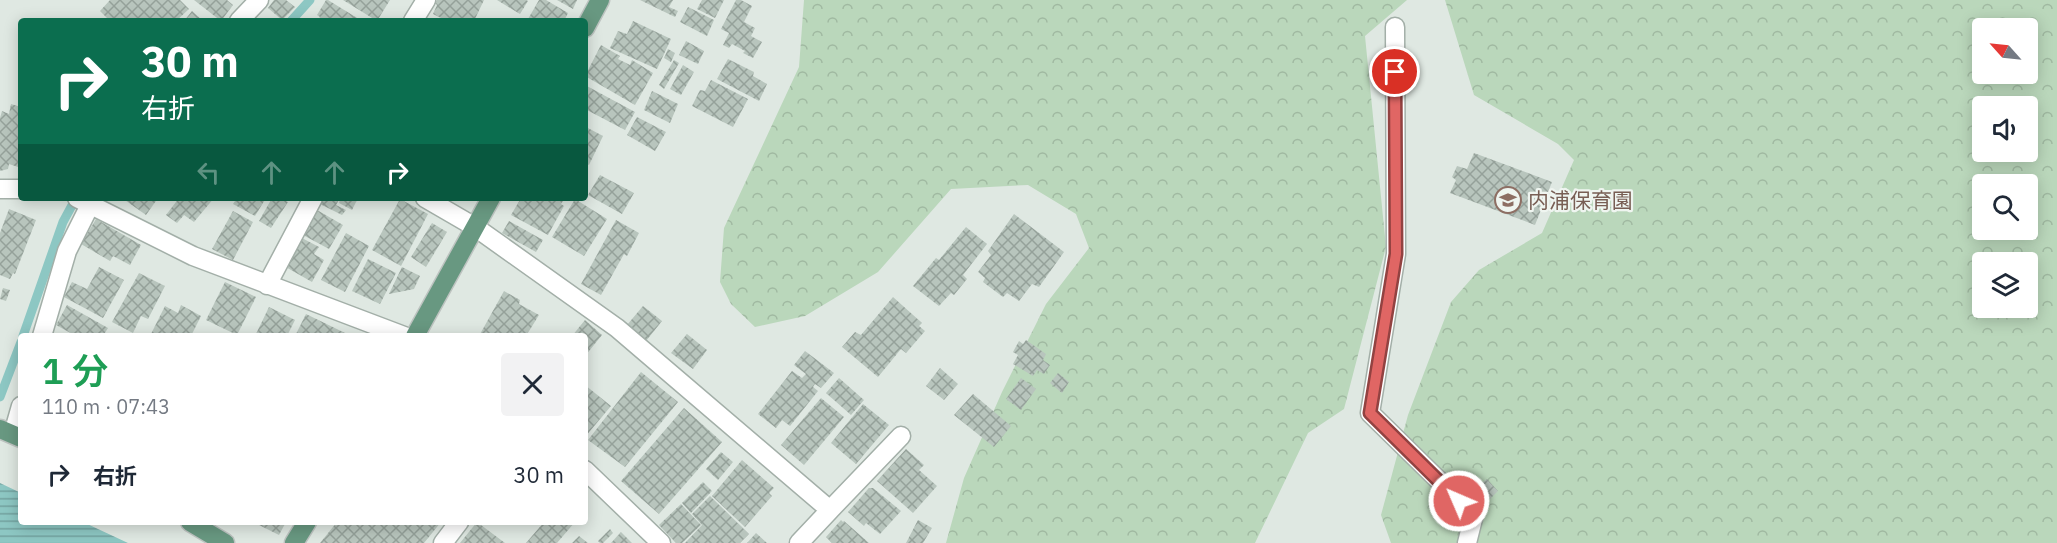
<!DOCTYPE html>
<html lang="ja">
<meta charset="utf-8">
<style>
body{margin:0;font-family:"IBM Plex Sans","Noto Sans JP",sans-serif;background:#f2f2f3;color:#1f2937;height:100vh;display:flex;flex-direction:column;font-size:22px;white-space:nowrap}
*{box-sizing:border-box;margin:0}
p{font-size:20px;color:#747a83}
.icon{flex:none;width:33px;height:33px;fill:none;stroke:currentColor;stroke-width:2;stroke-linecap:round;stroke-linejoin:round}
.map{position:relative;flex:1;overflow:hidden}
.details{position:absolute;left:18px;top:333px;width:570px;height:192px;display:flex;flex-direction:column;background:#fff;border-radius:6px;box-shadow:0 3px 15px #0003}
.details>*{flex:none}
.banner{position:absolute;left:18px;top:18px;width:570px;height:183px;border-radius:6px;box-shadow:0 3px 15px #0003;background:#0b6e4f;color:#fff;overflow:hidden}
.needle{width:39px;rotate:297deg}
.tools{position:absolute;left:1972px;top:18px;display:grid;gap:12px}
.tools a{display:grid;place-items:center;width:66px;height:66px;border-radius:6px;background:#fff;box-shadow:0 3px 15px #0003;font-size:30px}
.pin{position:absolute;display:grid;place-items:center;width:51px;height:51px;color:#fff;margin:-26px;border:3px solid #fff;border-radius:50%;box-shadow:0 2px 6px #0007}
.me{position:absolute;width:66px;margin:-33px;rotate:315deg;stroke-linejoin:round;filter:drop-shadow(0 0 4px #0008)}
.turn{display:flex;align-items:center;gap:21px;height:126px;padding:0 24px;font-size:27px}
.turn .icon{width:78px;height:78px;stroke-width:2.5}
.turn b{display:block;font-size:42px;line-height:51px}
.lanes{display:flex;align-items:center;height:57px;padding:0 24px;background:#0003;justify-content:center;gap:30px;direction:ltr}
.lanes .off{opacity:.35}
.round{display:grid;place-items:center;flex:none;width:63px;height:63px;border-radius:6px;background:#f2f2f3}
.headline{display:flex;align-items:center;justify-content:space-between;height:102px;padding:0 24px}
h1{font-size:36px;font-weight:600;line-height:45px;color:#1e9e55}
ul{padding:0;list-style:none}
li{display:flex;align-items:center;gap:18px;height:78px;padding:0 24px}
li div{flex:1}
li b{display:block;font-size:22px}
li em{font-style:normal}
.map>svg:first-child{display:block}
.forest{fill:url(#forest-crowns);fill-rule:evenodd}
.water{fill:url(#water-rules)}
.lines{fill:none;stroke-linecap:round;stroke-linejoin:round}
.stream{stroke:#8dc7c3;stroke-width:9}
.building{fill:url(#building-cross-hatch)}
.minor-casing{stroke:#a3afa8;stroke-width:21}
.major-casing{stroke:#bdc3c0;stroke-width:21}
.minor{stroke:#fff;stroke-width:18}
.major{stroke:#689881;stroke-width:18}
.route-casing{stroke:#924241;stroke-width:15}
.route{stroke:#e06664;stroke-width:10}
.labels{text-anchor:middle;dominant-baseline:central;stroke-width:4.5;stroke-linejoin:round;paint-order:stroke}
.education-label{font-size:21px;fill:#785e54;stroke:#eff5f0;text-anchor:start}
</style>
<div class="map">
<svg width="2057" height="543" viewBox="0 0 2057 543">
<defs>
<pattern id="forest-crowns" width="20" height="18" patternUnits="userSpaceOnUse" patternTransform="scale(1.5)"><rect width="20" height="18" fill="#bad7bb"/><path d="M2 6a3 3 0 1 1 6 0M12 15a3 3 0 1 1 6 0" fill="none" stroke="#a0b9a1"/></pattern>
<pattern id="water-rules" width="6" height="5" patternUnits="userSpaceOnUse" patternTransform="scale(1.5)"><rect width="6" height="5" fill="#8dc7c3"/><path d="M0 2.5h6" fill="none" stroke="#73a29f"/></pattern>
<pattern id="building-cross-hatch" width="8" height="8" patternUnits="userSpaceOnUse" patternTransform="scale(1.5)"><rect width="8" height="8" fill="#b8c5bd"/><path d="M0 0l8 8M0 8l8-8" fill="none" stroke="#95a19a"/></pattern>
</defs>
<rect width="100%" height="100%" fill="#dfe8e2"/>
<path class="forest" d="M804 0H1407L1365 36 1386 247 1344 409 1308 433 1255 543H946L964 478 1002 392 1046 304 1089 248 1076 214 1028 185 951 189 878 272 805 316 755 327 731 304 720 282 724 228 799 67Z
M1445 0H2057V543H1391L1381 515 1408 415 1451 302 1479 270 1542 233 1574 160 1558 144 1474 95ZM1983 28H2028V74H1983ZM1983 106H2028V152H1983ZM1983 184H2028V230H1983ZM1983 262H2028V308H1983Z"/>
<path class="water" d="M0 483 21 493V522H83L128 543H0Z"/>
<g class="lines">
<path class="stream" d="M291 21 310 0
M23 336 63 222 76 198
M0 397 21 342"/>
</g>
<path class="building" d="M110 0H180L189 9 176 21H110L100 11Z
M194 0H227L233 5 221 21Z
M274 0H286L295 7 282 20 268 8Z
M326 0H328L362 21H318L320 17 317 15Z
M343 0H390L377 21Z
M437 0H484L474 21H447L433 14 437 5 435 3Z
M497 0H526L528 1 520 14Z
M539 0H546L568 13 564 21H532L528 19Z
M557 0H577L573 9Z
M640 0H673L669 7 678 11 675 17Z
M702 0H724L715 18 697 9Z
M736 0H741L752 6 744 22 755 28 751 36 762 42 753 58 743 53 745 51 732 44 729 48 723 45 729 33 721 29Z
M688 7 714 20 707 36 680 22Z
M192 11 203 21H184Z
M633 21 671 39 657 69 610 48 618 31 627 34Z
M686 41 704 51 698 64 679 55Z
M601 45 620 56 618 59 630 65 632 60 653 73 635 105 585 76Z
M668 49 675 53 671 62 664 58Z
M728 59 754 72 753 76 767 84 759 101 717 79Z
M674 60 679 63 664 89 659 85Z
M683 65 694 72 681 95 670 89Z
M711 80 748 99 733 127 692 106 700 90 705 91Z
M585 85 635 112 625 130 585 109Z
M652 91 678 104 670 123 644 110Z
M11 104 21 107V168L9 164 8 169 0 171V118L2 111 9 114Z
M637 117 666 132 655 151 627 135Z
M586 127 603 136 589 165 585 163Z
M1474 153 1552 182 1535 225 1450 193 1456 180 1452 177 1457 166 1467 169Z
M600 175 634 193 622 214 588 195Z
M122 198H158L146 215Z
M179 198H214L194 222 184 215 177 223 166 215Z
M237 198H266L255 216 233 204Z
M272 198H280L288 202 271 228 259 221Z
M323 198H340L336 205 346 210 342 215 320 204Z
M341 198H358L352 210 339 203Z
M521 198H565L561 204 564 206 548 235 511 215Z
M400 199 428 214 401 266 372 250Z
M575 199 607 219 584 256 552 237Z
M9 209 36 220 15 274 13 273 10 279 0 275V233Z
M317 210 343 225 329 249 303 235Z
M233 211 253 222 233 260 212 249Z
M1014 214 1064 252 1039 287 1032 284 1019 301 1007 293 1003 297 983 282 985 278 978 272 991 255 988 251Z
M96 219 141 245 130 265 113 256 110 261 81 244Z
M616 220 639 233 627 256 624 254 601 295 581 284Z
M509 221 543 240 536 252 502 233Z
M432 223 447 232 426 267 411 257Z
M966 227 987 244 963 275 967 279 954 295 951 293 939 306 913 286 936 258 939 260Z
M346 233 369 246 345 292 321 280Z
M300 237 319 247 314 254 324 260 312 282 284 266Z
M368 259 396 273 380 304 352 291Z
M99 267 124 280 103 318 64 297 72 282 87 289Z
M402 267 420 276 414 289 389 294Z
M139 273 165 286 148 319 141 316 133 333 112 322Z
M225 282 256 297 237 335 206 320Z
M3 288 10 290 6 301 0 299Z
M504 291 520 300 519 304 539 315 526 336H479Z
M893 297 922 323 919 326 925 331 906 353 901 349 878 377 842 347 855 332 861 335Z
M67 305 108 328 103 336H76L56 325Z
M181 305 201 316 191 336H150L165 306 178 313Z
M643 306 662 321 646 341 627 325Z
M269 307 295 320 287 336H255Z
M306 314 345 333 343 336H295Z
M585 320 602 335 585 356V336H572Z
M687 334 707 350 693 369 671 353Z
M1026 340 1046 354 1043 360 1050 365 1044 374 1037 370 1033 376 1013 364 1018 355 1013 352 1019 341 1023 344Z
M805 351 834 373 821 388 815 384 813 387 818 391 790 426 782 420 776 428 758 414 792 371 802 378 806 374 794 365Z
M940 368 958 384 944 400 926 386Z
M641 372 678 402 625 467 588 440Z
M1058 373 1069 382 1062 393 1050 383Z
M839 378 864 400 851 415 826 393Z
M1021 378 1036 389 1021 410 1006 399Z
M585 385 611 406 585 437Z
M973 394 1011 426 994 447 954 415Z
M821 398 844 417 804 465 781 445Z
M863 404 889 425 856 464 831 443Z
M684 408 722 442 659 514 621 481Z
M906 449 924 465 919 470 937 486 913 513 877 481Z
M721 452 733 462 718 480 706 469Z
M742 460 774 488 769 493 772 496 745 527 712 496Z
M1487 479 1498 491 1490 499 1478 486Z
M703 482 712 491 691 513 682 503Z
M869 488H873L901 511 880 534 866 523 864 526 848 512Z
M710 496 749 534 740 543H685L702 525 692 514Z
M681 504 701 525 682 543H676L659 525Z
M841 520 843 522 844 521 869 543H832L826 537Z
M918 520 932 528 923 543H906Z
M253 522H286L279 535Z
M337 522H441L424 543H320Z
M477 522 505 543H460Z
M544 522H575L557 543H526Z
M610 529 613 533 603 543H600L598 541Z
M621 532 632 543H611Z
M756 533 767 543H747Z
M579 536 588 543H572Z"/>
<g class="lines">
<defs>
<path id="minor" d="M239 21 259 0
M413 21 426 0
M1395 27 1396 254 1370 413 1474 515 1467 543
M0 189H21
M77 198 193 256 404 336
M425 198 475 227 617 328 830 510 799 543
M267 285 313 198
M42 336 67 251 90 205
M13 434 21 406
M585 470 661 543
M830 510 901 436
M443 543 459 522"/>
<path id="major" d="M585 28 600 0
M415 336 491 198
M0 429 21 438
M190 522 225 543
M294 543 307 522"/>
</defs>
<use href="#minor" class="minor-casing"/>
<use href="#major" class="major-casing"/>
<use href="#minor" class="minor"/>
<use href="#major" class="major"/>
</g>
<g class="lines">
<defs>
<path id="route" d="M1395 72 1396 254 1370 413 1459 501"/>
</defs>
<use href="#route" class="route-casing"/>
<use href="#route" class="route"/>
</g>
<defs>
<symbol id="school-ring" viewBox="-11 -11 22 22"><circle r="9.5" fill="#eff5f0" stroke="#8d6e63" stroke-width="1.5"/><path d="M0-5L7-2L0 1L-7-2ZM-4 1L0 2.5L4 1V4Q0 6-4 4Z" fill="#8d6e63"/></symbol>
</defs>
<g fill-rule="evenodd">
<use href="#school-ring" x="1493" y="185" width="30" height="30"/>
</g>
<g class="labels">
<g class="education-label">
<text x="1528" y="200">内浦保育園</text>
</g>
</g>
</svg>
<div class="tools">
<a><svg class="needle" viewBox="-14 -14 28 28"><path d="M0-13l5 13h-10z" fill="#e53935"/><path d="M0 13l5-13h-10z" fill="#747a83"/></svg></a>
<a><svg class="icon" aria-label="sound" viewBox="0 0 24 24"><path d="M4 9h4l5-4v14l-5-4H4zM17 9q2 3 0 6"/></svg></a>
<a><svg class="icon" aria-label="search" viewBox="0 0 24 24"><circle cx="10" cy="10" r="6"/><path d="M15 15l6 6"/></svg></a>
<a><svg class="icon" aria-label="layers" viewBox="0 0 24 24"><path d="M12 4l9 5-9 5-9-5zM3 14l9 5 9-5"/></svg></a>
</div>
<div class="pin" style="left:1395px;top:72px;background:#d93025"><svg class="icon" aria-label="arrive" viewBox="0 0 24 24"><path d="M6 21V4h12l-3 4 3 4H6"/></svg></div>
<svg class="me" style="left:1459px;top:501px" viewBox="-20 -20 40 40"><circle r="17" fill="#e06664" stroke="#fff" stroke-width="3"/><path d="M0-11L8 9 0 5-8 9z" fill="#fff"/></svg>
<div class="banner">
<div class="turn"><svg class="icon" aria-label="right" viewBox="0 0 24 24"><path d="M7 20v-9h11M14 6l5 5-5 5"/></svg><div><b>30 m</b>右折</div></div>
<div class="lanes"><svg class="icon off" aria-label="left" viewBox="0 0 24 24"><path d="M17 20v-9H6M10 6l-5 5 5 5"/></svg><svg class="icon off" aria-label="ahead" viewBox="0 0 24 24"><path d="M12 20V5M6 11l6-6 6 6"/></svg><svg class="icon off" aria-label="ahead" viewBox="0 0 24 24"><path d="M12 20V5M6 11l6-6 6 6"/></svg><svg class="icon" aria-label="right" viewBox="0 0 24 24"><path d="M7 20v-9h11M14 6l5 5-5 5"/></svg></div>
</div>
<section class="details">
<div class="headline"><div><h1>1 分</h1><p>110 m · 07:43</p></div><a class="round"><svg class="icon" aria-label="close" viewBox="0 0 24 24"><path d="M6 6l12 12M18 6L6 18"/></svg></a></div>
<ul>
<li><svg class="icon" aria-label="right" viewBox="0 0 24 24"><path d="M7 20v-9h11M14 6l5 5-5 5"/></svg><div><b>右折</b></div><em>30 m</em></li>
</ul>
</section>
</div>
